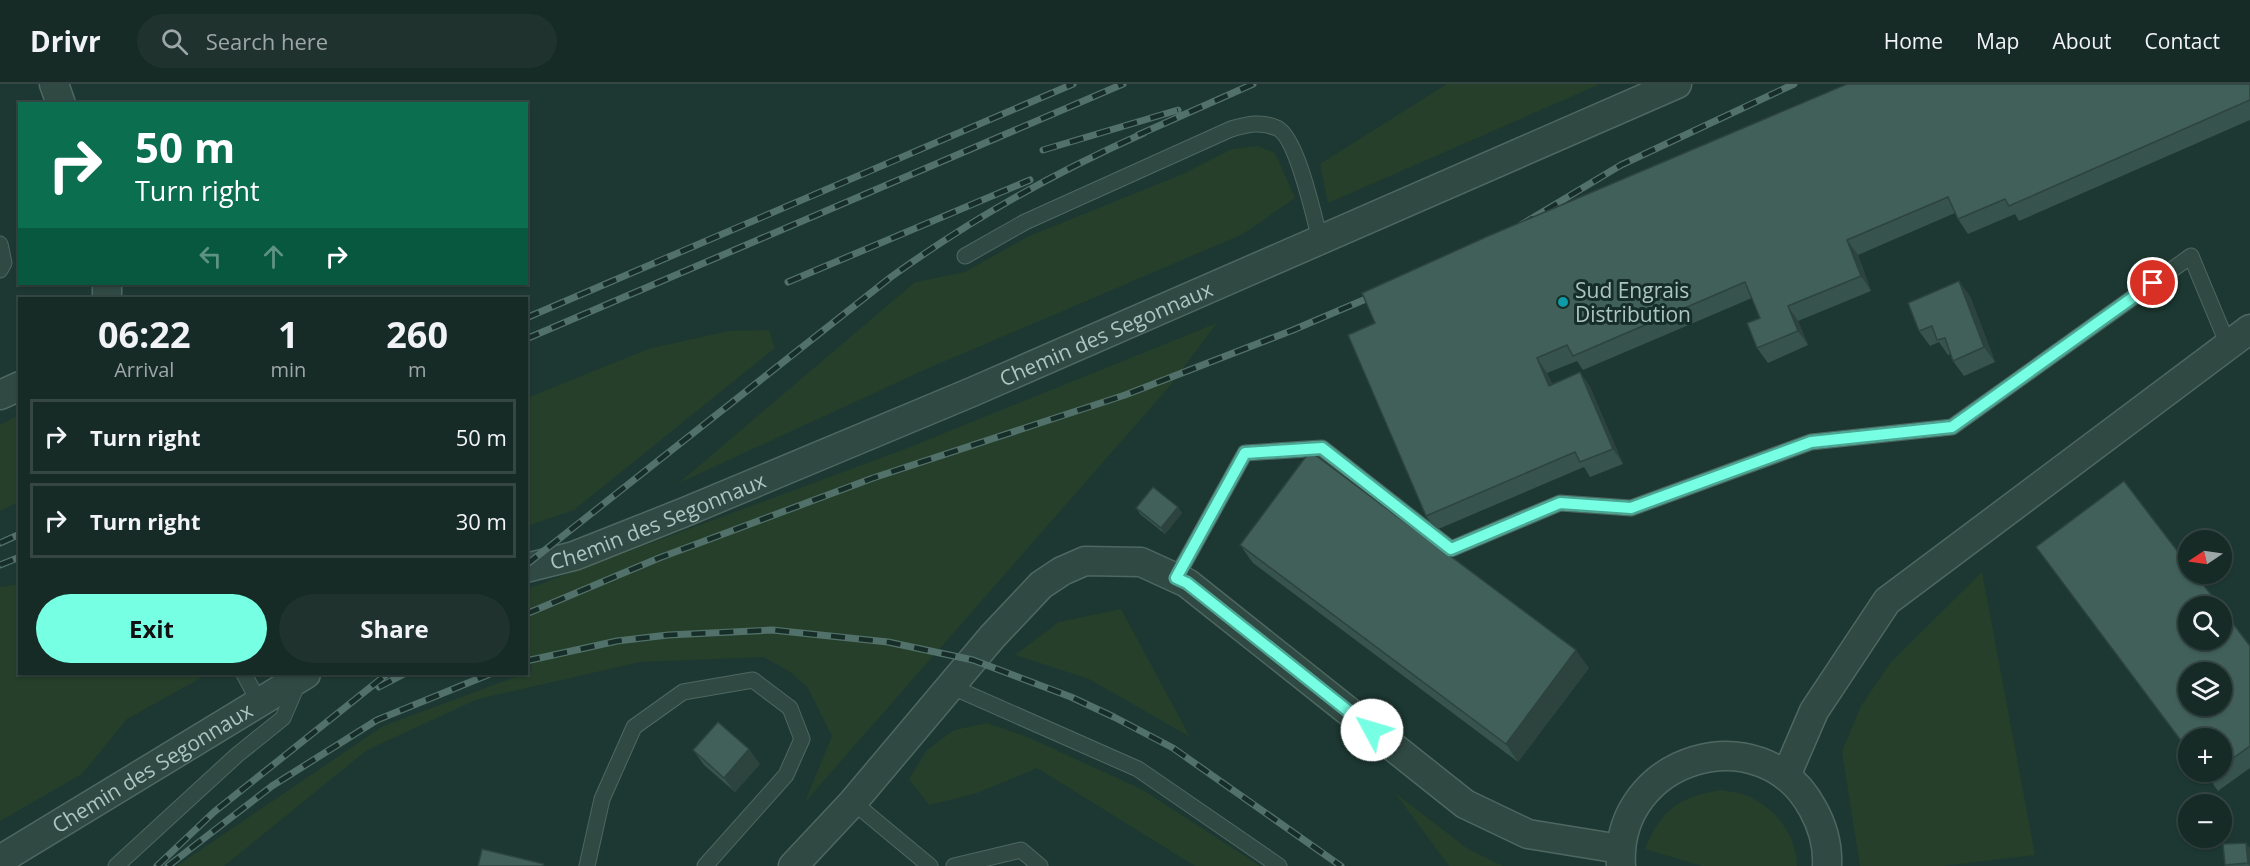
<!DOCTYPE html>
<meta charset="utf-8">
<style>
body{margin:0;font-family:"Open Sans",sans-serif;background:#1f322e;color:#f1f3f6;height:100vh;display:flex;flex-direction:column;font-size:22px;white-space:nowrap}
*{box-sizing:border-box;margin:0}
p{font-size:20px;color:#9ea7a7}
.icon{flex:none;width:33px;height:33px;fill:none;stroke:currentColor;stroke-width:2;stroke-linecap:round;stroke-linejoin:round}
.map{position:relative;flex:1;overflow:hidden}
.panel{position:absolute;left:18px;top:213px;width:510px;height:378px;display:flex;flex-direction:column;background:#162a26;border-radius:0px;box-shadow:0 2px 4px #0004,0 0 0 2px #354643}
.panel>*{flex:none}
.top-card{position:absolute;left:18px;top:18px;width:510px;height:183px;border-radius:0px;box-shadow:0 2px 4px #0004,0 0 0 2px #354643;background:#0b6e4f;color:#fff;overflow:hidden}
.needle{width:39px;rotate:257deg}
.fabs{position:absolute;left:2178px;top:446px;display:grid;gap:12px}
.fabs a{display:grid;place-items:center;width:54px;height:54px;border-radius:50%;background:#162a26;box-shadow:0 2px 4px #0004,0 0 0 2px #354643;font-size:30px}
.pin{position:absolute;display:grid;place-items:center;width:51px;height:51px;color:#fff;margin:-26px;border:3px solid #fff;border-radius:50%;box-shadow:0 2px 6px #0007}
.me{position:absolute;width:66px;margin:-33px;rotate:309deg;stroke-linejoin:round;filter:drop-shadow(0 0 4px #0008)}
.turn{display:flex;align-items:center;gap:21px;height:126px;padding:0 18px;font-size:27px}
.turn .icon{width:78px;height:78px;stroke-width:2.5}
.turn b{display:block;font-size:42px;line-height:51px}
.lanes{display:flex;align-items:center;height:57px;padding:0 18px;background:#0003;justify-content:center;gap:30px;direction:ltr}
.lanes .off{opacity:.35}
.eta{display:flex;justify-content:space-evenly;align-items:center;height:102px;text-align:center}
.eta b{font-size:36px;font-weight:700;line-height:42px}
.action{display:flex;gap:12px;margin-top:auto;padding:12px 18px}
.action a{flex:1;height:69px;border-radius:36px;background:#77ffe3;color:#111;font-size:24px;font-weight:700;line-height:69px;text-align:center}
.action a+a{background:#1f322e;color:#f1f3f6}
ul{padding:0;list-style:none}
li{display:flex;align-items:center;gap:18px;height:75px;margin:0 12px 9px;padding:0 6px;border:3px solid #354643;border-radius:0px}
li div{flex:1}
li b{display:block;font-size:22px}
li em{font-style:normal}
header{display:flex;align-items:center;gap:36px;box-sizing:border-box;height:84px;padding:0 30px;background:#162a26;border-bottom:2px solid #354643}
header strong{font-size:28px}
nav{display:flex;gap:33px;margin-inline-start:auto;font-size:21px}
.search{width:420px;height:54px;background:#1f322e;display:flex;align-items:center;gap:15px;box-sizing:border-box;padding:0 21px;border-radius:33px;color:#9ea7a7;font-size:22px}
.map>svg:first-child{display:block}
.green{fill:#253f2a}
.lines{fill:none;stroke-linecap:round;stroke-linejoin:round}
.service-casing{stroke:#4f6761;stroke-width:17}
.minor-casing{stroke:#4f6761;stroke-width:31}
.service{stroke:#314943;stroke-width:15}
.minor{stroke:#314943;stroke-width:28}
.rail-casing{stroke:#52716a;stroke-width:7}
.rail{stroke:#172d28;stroke-width:4.5;stroke-dasharray:14;stroke-linecap:butt}
.wall{fill:#37534d}
.shaded-wall{fill:#2d433e}
.building{fill:#406059;stroke:#2d433e;stroke-width:1.5;fill-rule:evenodd}
.route-casing{stroke:#4da694;stroke-width:15}
.route{stroke:#77ffe3;stroke-width:10}
.culture-dot{fill:#0f9aa8;stroke:#172d28;stroke-width:2}
.labels{text-anchor:middle;dominant-baseline:central;stroke-width:6;stroke-linejoin:round;paint-order:stroke}
.poi-label{font-size:21px;fill:#abc6c0;stroke:#172d28;text-anchor:start}
.street-label{font-size:21px;fill:#abc6c0;stroke:#172d28}
</style>
<header>
<strong>Drivr</strong>
<div class="search"><svg class="icon" aria-label="search" viewBox="0 0 24 24"><circle cx="10" cy="10" r="6"/><path d="M15 15l6 6"/></svg>Search here</div>
<nav><a>Home</a><a>Map</a><a>About</a><a>Contact</a></nav>
</header>
<div class="map">
<svg width="2250" height="782" viewBox="0 0 2250 782">
<rect width="100%" height="100%" fill="#1d3832"/>
<path class="green" d="M1447 0H1600L1328 119 1320 80Z
M1258 62 1275 69 1295 114 1243 150 922 287 679 399 915 198 965 188 1027 153 1183 90 1232 65Z
M1217 239 1169 303 805 718 832 652 808 604 789 587 763 573 640 578 478 615 367 666 224 782H177L383 642 532 587 527 563V505L905 365Z
M769 246 775 264 574 426 527 442V314L648 265 728 247Z
M19 331V418L0 427V341Z
M1982 488 2035 771 1943 782H1860L1842 667 1861 622 1891 578Z
M19 500 20 590H208L127 635 82 690 0 737V503Z
M1121 525 1190 653 1089 595 1015 571 1059 538Z
M987 639 1030 654 1143 706 1260 782H1195L1037 684 977 709 929 721 909 695 927 666 954 646Z
M1722 706C1731 708 1742 709 1750 713 1777 726 1796 751 1797 782H1702L1645 765C1662 724 1679 713 1722 706Z
M1395 709 1468 765 1503 782H1449Z"/>
<g class="lines">
<defs>
<path id="service" d="M0 160 4 179 0 186
M965 172 1025 138 1231 45C1248 40 1261 37 1277 44 1297 53 1314 133 1320 156
M1176 494 1245 369 1322 364 1451 465 1560 419 1631 424 1811 358 1952 343 2191 172 2228 261
M244 590 259 618
M950 602 1138 685 1279 782
M853 718 930 782
M116 782 237 671 283 634 298 599
M587 782 602 715 634 643 683 608 753 596 790 624 802 655 786 691 705 782
M954 782 1021 766 1040 782"/>
<g id="minor">
<path d="M54 0 61 20"/>
<path d="M107 200V214"/>
<path d="M0 311 20 302"/>
<path id="s1" d="M526 484 574 472 685 428 972 308 1677 0"/>
<path d="M1786 692 1814 627 1887 517 2250 245"/>
<path id="s2" d="M0 776 306 590"/>
<path d="M793 782 853 718 992 553 1041 501 1062 487 1085 477 1141 478 1187 499 1465 720 1528 750 1620 765"/>
<path d="M1621 782C1614 673 1762 629 1813 725 1823 743 1828 762 1827 782"/>
</g>
</defs>
<use href="#service" class="service-casing"/>
<use href="#minor" class="minor-casing"/>
<use href="#service" class="service"/>
<use href="#minor" class="minor"/>
<defs>
<path id="rail" d="M1138 51 1253 0
M1043 66 1178 26
M1521 141 1621 81 1794 0
M788 198 1030 96
M526 234 1073 0
M526 255 1123 0
M0 459 20 450
M0 481 20 473
M526 481 891 193C973 134 1052 90 1144 49
M526 530 659 474 873 394 1125 311 1293 246 1380 209
M526 577 617 557 668 551 772 546 888 558 973 576 1071 613 1114 633 1173 664 1341 782
M379 603 404 590
M157 782 214 728 387 590
M168 782 272 702 377 636 490 590"/>
</defs>
<use href="#rail" class="rail-casing"/>
<use href="#rail" class="rail"/>
</g>
<path class="wall" d="M2250 0V36L2019 137 2015 130 1968 150 1958 135 1955 129 1858 171 1871 207 1798 237 1808 261 1768 279 1757 264 1760 234 1752 214 1583 286 1577 277 1547 289 1552 300 1580 288 1590 303 1623 380 1590 393 1584 383 1436 446 1426 432 1348 251Z
M1970 212 1995 278 1964 292 1953 277 1951 270 1948 271 1939 258 1930 262 1919 247Z
M1136 424 1182 429 1165 450 1140 430Z
M1240 461 1589 584 1518 678 1253 479Z
M2036 463 2250 562V684L2218 707 2204 687H2222V654H2188V667Z
M693 666 760 680 735 708 704 681Z
M2250 764V782H2226L2225 781Z"/>
<path class="shaded-wall" d="M1847 156 1858 171 1871 207 1861 192Z
M1959 197 1970 212 1995 278 1984 263Z
M1788 222 1798 237 1808 261 1798 247Z
M1537 274 1547 289 1559 317 1549 302Z
M1580 288 1590 303 1623 380 1613 365Z
M1178 423 1182 429 1165 450 1161 444Z
M1576 566 1589 584 1518 678 1506 660Z
M749 665 760 680 735 708 724 694Z
M2246 759 2250 764V782L2248 779Z"/>
<path class="building" d="M1847 0H2250V16L2009 122 2005 115 1958 135 1948 113 1847 156 1861 192 1788 222 1798 247 1757 264 1747 239 1760 234 1745 198 1573 272 1567 261 1537 274 1549 302 1580 288 1613 365 1580 378 1575 368 1426 432 1348 251 1375 239 1362 209 1486 153Z
M1959 197 1984 263 1953 277 1945 254 1937 256 1932 242 1919 247 1908 219Z
M1310 367 1576 566 1506 660 1240 461Z
M2124 397 2188 481V489H2194L2220 522H2188V555H2222V525L2250 562V662L2222 682V654H2188V666L2036 463ZM2188 588H2222V621H2188Z
M1153 403 1178 423 1161 444 1136 424Z
M718 638 749 665 724 694 693 666Z
M2204 687H2215L2208 692Z
M2246 759 2248 779 2225 781 2223 760Z
M482 765 544 780 543 782H478Z"/>
<g class="lines">
<defs>
<path id="route" d="M1372 646 1187 499 1176 494 1245 369 1322 364 1451 465 1560 419 1631 424 1811 358 1952 343 2153 199"/>
</defs>
<use href="#route" class="route-casing"/>
<use href="#route" class="route"/>
</g>
<circle class="culture-dot" cx="1563" cy="218" r="6"/>
<g class="labels">
<g class="poi-label">
<text x="1575" y="206">Sud Engrais<tspan x="1575" dy="24">Distribution</tspan></text>
</g>
<g class="street-label">
<text stroke="none"><textPath href="#s1" startOffset="626">Chemin des Segonnaux</textPath></text>
<text stroke="none"><textPath href="#s1" startOffset="140">Chemin des Segonnaux</textPath></text>
<text stroke="none"><textPath href="#s2" startOffset="178">Chemin des Segonnaux</textPath></text>
</g>
</g>
</svg>
<div class="fabs">
<a><svg class="needle" viewBox="-14 -14 28 28"><path d="M0-13l5 13h-10z" fill="#e53935"/><path d="M0 13l5-13h-10z" fill="#9ea7a7"/></svg></a>
<a><svg class="icon" aria-label="search" viewBox="0 0 24 24"><circle cx="10" cy="10" r="6"/><path d="M15 15l6 6"/></svg></a>
<a><svg class="icon" aria-label="layers" viewBox="0 0 24 24"><path d="M12 4l9 5-9 5-9-5zM3 14l9 5 9-5"/></svg></a>
<a>+</a>
<a>−</a>
</div>
<div class="pin" style="left:2153px;top:199px;background:#d93025"><svg class="icon" aria-label="arrive" viewBox="0 0 24 24"><path d="M6 21V4h12l-3 4 3 4H6"/></svg></div>
<svg class="me" style="left:1372px;top:646px" viewBox="-20 -20 40 40"><circle r="19" fill="#fff"/><path d="M0-13L10 11 0 6-10 11z" fill="#77ffe3"/></svg>
<div class="top-card">
<div class="turn"><svg class="icon" aria-label="right" viewBox="0 0 24 24"><path d="M7 20v-9h11M14 6l5 5-5 5"/></svg><div><b>50 m</b>Turn right</div></div>
<div class="lanes"><svg class="icon off" aria-label="left" viewBox="0 0 24 24"><path d="M17 20v-9H6M10 6l-5 5 5 5"/></svg><svg class="icon off" aria-label="ahead" viewBox="0 0 24 24"><path d="M12 20V5M6 11l6-6 6 6"/></svg><svg class="icon" aria-label="right" viewBox="0 0 24 24"><path d="M7 20v-9h11M14 6l5 5-5 5"/></svg></div>
</div>
<section class="panel">
<div class="eta">
<div><b>06:22</b><p>Arrival</p></div>
<div><b>1</b><p>min</p></div>
<div><b>260</b><p>m</p></div>
</div>
<ul>
<li><svg class="icon" aria-label="right" viewBox="0 0 24 24"><path d="M7 20v-9h11M14 6l5 5-5 5"/></svg><div><b>Turn right</b></div><em>50 m</em></li>
<li><svg class="icon" aria-label="right" viewBox="0 0 24 24"><path d="M7 20v-9h11M14 6l5 5-5 5"/></svg><div><b>Turn right</b></div><em>30 m</em></li>
</ul>
<div class="action"><a>Exit</a><a>Share</a></div>
</section>
</div>
